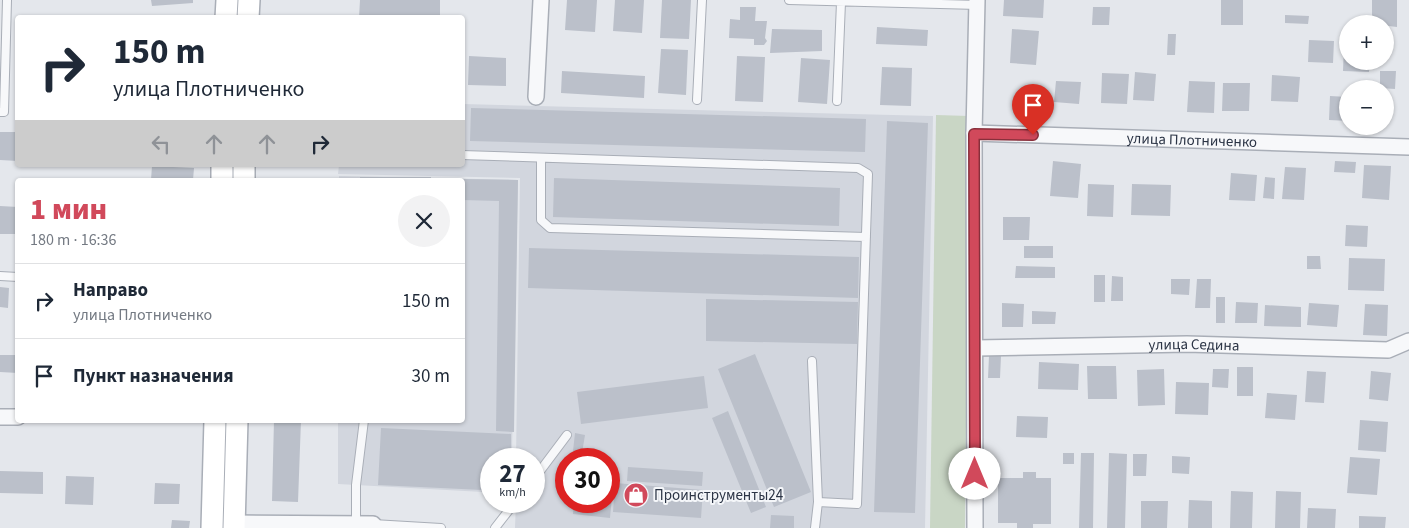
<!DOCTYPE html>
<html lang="ru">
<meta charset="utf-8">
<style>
body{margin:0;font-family:"Source Sans 3",sans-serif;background:#f2f2f3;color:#1f2937;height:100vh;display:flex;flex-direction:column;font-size:19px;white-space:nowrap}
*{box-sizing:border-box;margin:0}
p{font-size:16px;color:#747a83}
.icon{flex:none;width:28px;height:28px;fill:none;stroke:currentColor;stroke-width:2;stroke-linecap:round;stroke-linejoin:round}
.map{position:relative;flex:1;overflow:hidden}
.details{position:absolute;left:15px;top:178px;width:450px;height:245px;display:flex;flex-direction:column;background:#fff;border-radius:5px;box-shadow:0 1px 4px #0004}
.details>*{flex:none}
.guide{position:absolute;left:15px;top:15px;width:450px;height:152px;border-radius:5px;box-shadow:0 1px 4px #0004;background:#fff;color:#1f2937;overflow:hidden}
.fabs{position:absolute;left:1339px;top:15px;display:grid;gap:10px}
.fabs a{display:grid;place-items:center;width:55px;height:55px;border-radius:50%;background:#fff;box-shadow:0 1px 4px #0004;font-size:25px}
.speed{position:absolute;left:480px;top:448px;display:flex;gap:10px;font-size:25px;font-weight:700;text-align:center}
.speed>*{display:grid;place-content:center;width:65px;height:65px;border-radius:50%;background:#fff;box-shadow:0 1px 4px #0004;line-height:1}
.speed small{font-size:12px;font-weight:400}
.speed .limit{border:8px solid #d22;background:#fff;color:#111}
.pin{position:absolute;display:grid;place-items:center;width:42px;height:42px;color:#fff;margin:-51px -21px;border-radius:50% 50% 50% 0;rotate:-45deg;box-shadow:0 0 5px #0007}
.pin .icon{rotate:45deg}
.me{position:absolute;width:55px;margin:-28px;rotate:0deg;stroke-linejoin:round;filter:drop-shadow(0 0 4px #0008)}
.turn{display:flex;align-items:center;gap:18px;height:105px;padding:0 15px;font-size:22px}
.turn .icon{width:65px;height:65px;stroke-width:2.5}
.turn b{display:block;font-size:35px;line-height:42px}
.lanes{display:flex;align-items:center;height:48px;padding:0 15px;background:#0003;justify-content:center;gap:25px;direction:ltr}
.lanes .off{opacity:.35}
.round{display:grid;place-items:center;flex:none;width:52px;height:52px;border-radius:26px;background:#f2f2f3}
.summary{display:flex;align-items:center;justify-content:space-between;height:85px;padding:0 15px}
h1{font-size:30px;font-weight:800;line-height:38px;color:#d1495b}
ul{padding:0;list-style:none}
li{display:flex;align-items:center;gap:15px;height:75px;padding:0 15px;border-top:1px solid #e0e1e3}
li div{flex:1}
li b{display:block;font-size:19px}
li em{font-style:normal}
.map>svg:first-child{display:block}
.built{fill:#d2d6de;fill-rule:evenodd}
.green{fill:#c9d6c5}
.building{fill:#bbc0ca}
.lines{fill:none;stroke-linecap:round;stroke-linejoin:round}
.service-casing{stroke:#a9aeb7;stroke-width:10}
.minor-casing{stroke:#a9aeb7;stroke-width:18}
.secondary-casing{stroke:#a9aeb7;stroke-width:24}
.service{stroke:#f7f8fa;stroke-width:8}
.minor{stroke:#f7f8fa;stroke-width:15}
.secondary{stroke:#fff;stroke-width:21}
.route-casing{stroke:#882f3b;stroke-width:12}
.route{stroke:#d1495b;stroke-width:9}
.labels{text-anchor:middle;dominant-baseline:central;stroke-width:4;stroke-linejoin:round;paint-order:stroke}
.street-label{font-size:15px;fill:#2b3445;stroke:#f4f6f9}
.poi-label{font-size:15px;fill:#2b3445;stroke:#f4f6f9;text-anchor:start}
</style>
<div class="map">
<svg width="1409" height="528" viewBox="0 0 1409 528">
<rect width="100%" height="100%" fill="#e4e7ec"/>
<path class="built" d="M463 104 933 116 925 528H515L516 501H534V459H516L520 178 338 174 339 165H462ZM566 459H609V501H566Z
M339 176 518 180 512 450 506 459H491V480L483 492 338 484V420H462V180H339Z"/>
<path class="green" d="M936 115 969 116 965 528H930Z"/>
<path class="building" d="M151 0H193V3L152 6Z
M360 0H440V18H359Z
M567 0H597L595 32 565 30Z
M615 0H644L642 33 613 31Z
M662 0H691L689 39 660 38Z
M1004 0H1044L1043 18 1003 16Z
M1221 0H1243V25H1221Z
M1372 0H1397V27L1372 24Z
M740 7H756L755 21H767L765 38 767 41 764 45H754V39L729 38 730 19 740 20Z
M1093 7H1110L1109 25H1092Z
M1285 15 1309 16 1308 24 1285 23Z
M877 27 928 30 927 46 876 44Z
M772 29 822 30V51L770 53Z
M1012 29 1039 31 1036 65 1010 63Z
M1168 34H1176L1175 55H1167Z
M1309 40 1334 41 1333 63 1308 62Z
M1344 45H1348V61H1370L1369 72 1343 71Z
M661 49 688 50 686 95 658 93Z
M469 56 506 58V86L468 85Z
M737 56 765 57 763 102 735 101Z
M801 58 830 60 827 104 798 102Z
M882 67 912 68 911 106 880 105Z
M562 71 645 76 644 98 561 93Z
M1380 71H1396L1395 89 1380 88Z
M1135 72 1156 74 1154 101 1133 100Z
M1102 73 1129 74 1127 104 1101 103Z
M1272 75 1300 77 1298 102 1271 101Z
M1056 81 1081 82 1079 104 1054 102Z
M1189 81 1215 82 1214 113 1187 112Z
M1223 83H1250L1249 111H1222Z
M1330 96 1348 97V121L1329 120Z
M1027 97 1043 98V115H1025Z
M471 108 866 119 865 152 470 141Z
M887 121 928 123 915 513 874 512Z
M0 132H18V161L0 160Z
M1053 161 1081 164 1078 198 1050 196Z
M1335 161 1356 162 1355 173 1334 172Z
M1364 165 1391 166 1389 200 1362 198Z
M152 166 194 168 193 180H151Z
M1285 167 1306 168 1304 200 1282 199Z
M1231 173 1257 175 1255 201 1229 200Z
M360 177H431V180H360Z
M1265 177 1275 178 1274 199 1263 198Z
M554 178 840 188 839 226 553 217Z
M462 179 518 180 514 432 496 431 499 201 462 200Z
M1088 184 1114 185 1113 217 1087 216Z
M1132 184 1171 185 1170 216 1131 215Z
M0 206 18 207V234H0Z
M1003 217H1030L1029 240H1003Z
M1346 225 1368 226 1367 247 1345 246Z
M1024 246H1053V258H1024Z
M529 248 859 257 858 298 528 288Z
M1307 256H1320L1321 269H1307Z
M1349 258 1385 259 1384 291 1348 290Z
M1016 266 1055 267V278H1015Z
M1094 275H1105V302H1094Z
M1112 276 1123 277V301H1111Z
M1171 279H1190L1189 295 1171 294Z
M1197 279H1211L1210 308H1195Z
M0 287 9 288 8 308 0 307Z
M1216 297H1225V323H1216Z
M706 299 858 302 857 344 706 341Z
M1236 302 1258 303 1257 323H1235Z
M1002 303 1024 304 1023 327H1002Z
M1309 303 1339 305 1337 327 1307 325Z
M1365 304 1388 305 1387 336 1363 335Z
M1265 305 1301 307V327L1264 326Z
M1032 311 1056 312 1055 324H1032Z
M755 354 811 492 774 507 718 369Z
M0 355H18V373L0 372Z
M989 356H1001L1000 378H988Z
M1039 362 1079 364 1078 390 1038 389Z
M1087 366H1116L1117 399H1088Z
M1237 367H1253V396H1237Z
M1164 369 1165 405 1138 406 1137 370Z
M1213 369H1229L1228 388 1212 387Z
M1307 371 1326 372 1324 403 1305 402Z
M1371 371 1391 373 1388 401 1369 399Z
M704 376 708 408 581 424 577 392Z
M1176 382 1209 383 1208 415 1175 414Z
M1267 393 1297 395 1295 420 1265 418Z
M728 411 766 507 751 513 712 418Z
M1017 416 1048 417 1047 438 1016 437Z
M274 420H301L298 502 272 501Z
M1360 420 1388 422 1386 452 1358 450Z
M381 428 511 434V449L504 459H491V477L482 490 378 485Z
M575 433 585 435 582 453 573 451Z
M1063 453H1074V464H1063Z
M1081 453H1094L1093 528H1079Z
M1109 453 1127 454 1125 528H1107Z
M1133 454H1147L1146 476H1133Z
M1172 456 1190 457 1189 474 1172 473Z
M1350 457 1380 459 1377 495 1347 493Z
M628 467 703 472 702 486 627 481Z
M0 471 43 472V494L0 493Z
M1023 472H1036V478H1051V524H1033V528H1017V523H998V478H1023Z
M609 475H614L610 518 573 514 574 501H609Z
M66 476 94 477 93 505 65 504Z
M155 483 180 484 179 504H154Z
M615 483 703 490 701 518 613 512Z
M1231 491 1253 492 1252 528H1230Z
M1276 491 1301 492 1300 528H1275Z
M1189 500 1212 501V528H1188Z
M1141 501H1168L1167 528H1141Z
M1308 508 1336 509 1335 528H1307Z
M771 515 794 516V528H770Z
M1359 516 1386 517 1385 528H1359Z
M172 520 190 521 189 528H171Z"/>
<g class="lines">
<defs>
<path id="service" d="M789 0 978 5
M697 100 702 0
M837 101 841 2
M0 112H4L7 0
M462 155 858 168 868 174 857 504 818 502
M541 158V220L550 228 866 237
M0 276 18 277
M812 361 818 502 815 528
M534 479 567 435
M356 524V485L364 420
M373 524 441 528
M495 528 516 501"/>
<g id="minor">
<path d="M536 97 541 0"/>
<path id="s1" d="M974 133 1409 147"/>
<path id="s2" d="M976 348 1187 344 1388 350 1409 341"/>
<path d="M0 417H18"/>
<path d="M234 523 373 524 376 528"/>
<path d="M975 528 974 133 977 0"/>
</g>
<path id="secondary" d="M226 18 227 0
M248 18 249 0
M222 180V165
M244 180V165
M212 528 215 420
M234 528 237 420"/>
</defs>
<use href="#service" class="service-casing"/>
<use href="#minor" class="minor-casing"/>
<use href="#secondary" class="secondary-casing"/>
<use href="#service" class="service"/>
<use href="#minor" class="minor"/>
<use href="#secondary" class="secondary"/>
</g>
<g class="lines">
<defs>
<path id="route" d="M975 474 974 134 1033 135"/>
</defs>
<use href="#route" class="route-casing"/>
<use href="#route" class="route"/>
</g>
<defs>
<symbol id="shop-disc" viewBox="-11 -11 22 22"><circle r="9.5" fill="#d1495b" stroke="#f4f6f9"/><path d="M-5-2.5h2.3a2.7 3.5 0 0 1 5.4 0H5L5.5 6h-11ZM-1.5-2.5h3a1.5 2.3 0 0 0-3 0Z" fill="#fff"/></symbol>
</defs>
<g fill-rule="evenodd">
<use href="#shop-disc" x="622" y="481" width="28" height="28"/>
</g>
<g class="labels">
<g class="street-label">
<text stroke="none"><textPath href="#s1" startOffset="218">улица Плотниченко</textPath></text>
<text stroke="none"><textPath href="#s2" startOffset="218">улица Седина</textPath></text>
</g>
<g class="poi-label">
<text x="654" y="495">Проинструменты24</text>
</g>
</g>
</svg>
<div class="fabs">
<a>+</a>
<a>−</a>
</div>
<div class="speed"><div>27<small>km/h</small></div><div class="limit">30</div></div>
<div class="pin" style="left:1033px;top:135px;background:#d93025"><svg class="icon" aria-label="arrive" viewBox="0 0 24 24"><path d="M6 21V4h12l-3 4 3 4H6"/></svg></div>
<svg class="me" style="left:975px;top:474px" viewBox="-20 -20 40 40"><circle r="19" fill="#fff"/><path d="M0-13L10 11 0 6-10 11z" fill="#d1495b"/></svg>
<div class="guide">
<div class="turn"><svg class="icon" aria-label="right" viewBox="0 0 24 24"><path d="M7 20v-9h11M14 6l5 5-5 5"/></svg><div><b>150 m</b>улица Плотниченко</div></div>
<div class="lanes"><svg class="icon off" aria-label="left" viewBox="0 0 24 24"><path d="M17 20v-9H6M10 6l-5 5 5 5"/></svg><svg class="icon off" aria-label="ahead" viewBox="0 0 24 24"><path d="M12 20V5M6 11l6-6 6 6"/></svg><svg class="icon off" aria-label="ahead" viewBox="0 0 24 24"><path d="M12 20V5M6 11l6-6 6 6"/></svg><svg class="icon" aria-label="right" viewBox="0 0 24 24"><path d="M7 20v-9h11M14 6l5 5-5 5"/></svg></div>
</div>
<section class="details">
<div class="summary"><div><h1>1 мин</h1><p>180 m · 16:36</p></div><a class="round"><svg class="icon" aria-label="close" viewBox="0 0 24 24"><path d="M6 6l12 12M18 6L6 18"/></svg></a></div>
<ul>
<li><svg class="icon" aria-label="right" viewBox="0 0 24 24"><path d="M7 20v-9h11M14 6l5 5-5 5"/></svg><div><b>Направо</b><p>улица Плотниченко</p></div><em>150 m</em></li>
<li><svg class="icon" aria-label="arrive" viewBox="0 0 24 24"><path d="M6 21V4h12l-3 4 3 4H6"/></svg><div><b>Пункт назначения</b></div><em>30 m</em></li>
</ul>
</section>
</div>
